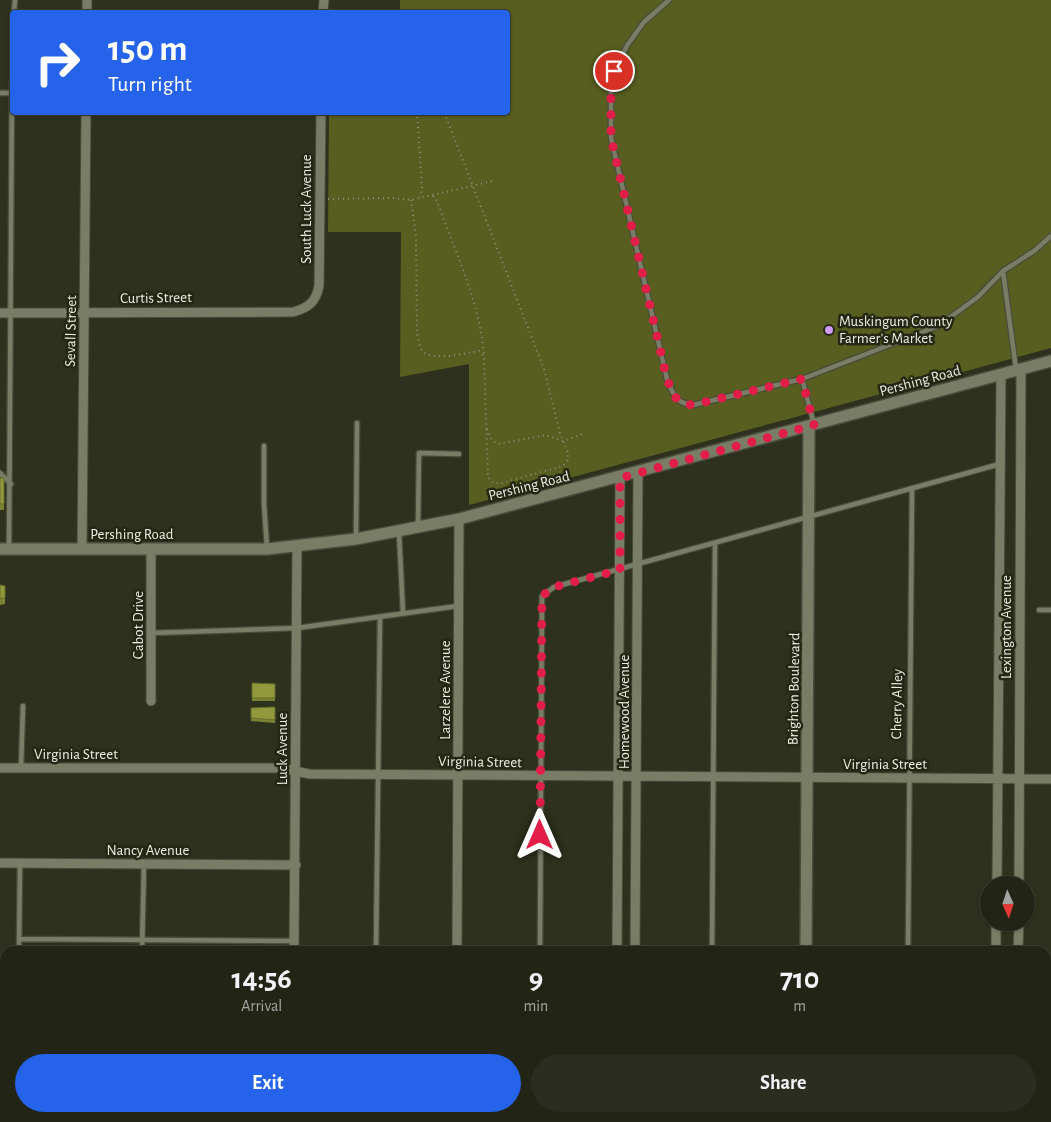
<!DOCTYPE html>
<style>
body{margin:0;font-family:"Alegreya Sans",sans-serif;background:#2a2d1f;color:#f1f3f6;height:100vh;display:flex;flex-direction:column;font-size:19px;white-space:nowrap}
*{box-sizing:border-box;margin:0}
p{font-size:16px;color:#a2a5a1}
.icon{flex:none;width:28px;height:28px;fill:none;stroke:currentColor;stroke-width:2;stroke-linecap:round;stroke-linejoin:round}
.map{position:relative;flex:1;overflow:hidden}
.side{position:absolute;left:0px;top:946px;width:1051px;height:176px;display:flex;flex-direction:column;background:#222516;border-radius:15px 15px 0 0;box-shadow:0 1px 4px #0004,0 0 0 1px #3f4235}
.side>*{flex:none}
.banner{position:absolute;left:10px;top:10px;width:500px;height:105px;border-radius:5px;box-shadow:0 1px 4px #0004,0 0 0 1px #3f4235;background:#2563eb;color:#fff;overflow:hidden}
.needle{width:32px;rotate:177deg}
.fabs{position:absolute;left:980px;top:876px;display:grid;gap:10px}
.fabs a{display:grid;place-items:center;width:55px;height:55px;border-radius:50%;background:#222516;box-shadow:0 1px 4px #0004,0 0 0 1px #3f4235;font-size:25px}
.pin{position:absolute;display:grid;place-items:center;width:42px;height:42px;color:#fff;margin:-21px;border:2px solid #fff;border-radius:50%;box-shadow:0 1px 5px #0007}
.me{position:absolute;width:55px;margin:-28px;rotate:0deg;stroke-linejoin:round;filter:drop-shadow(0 0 4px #0008)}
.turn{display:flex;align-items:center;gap:18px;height:105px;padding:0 15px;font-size:22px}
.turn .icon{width:65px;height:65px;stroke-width:2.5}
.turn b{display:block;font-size:35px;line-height:42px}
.eta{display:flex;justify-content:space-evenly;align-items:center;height:85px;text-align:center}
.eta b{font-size:30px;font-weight:700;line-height:35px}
.button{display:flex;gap:10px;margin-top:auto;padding:10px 15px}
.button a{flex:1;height:58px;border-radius:30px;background:#2563eb;color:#fff;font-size:20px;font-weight:700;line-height:58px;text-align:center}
.button a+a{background:#2a2d1f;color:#f1f3f6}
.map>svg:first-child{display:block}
.green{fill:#575e1f}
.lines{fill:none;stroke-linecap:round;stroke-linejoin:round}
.service-casing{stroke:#4a4c3b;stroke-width:7}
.minor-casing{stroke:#4a4c3b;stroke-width:11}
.tertiary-casing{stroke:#4a4c3b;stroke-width:14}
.path{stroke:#8e9180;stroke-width:2;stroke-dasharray:1 4;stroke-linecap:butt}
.service{stroke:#797d66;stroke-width:4.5}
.minor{stroke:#797d66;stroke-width:9}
.tertiary{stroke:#797d66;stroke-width:11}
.wall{fill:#7c8434}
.building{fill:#909a3c;stroke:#656c2a}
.route{stroke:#e11d48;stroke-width:9;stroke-dasharray:0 16.2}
.poi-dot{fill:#d39cfc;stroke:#242713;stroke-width:2}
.labels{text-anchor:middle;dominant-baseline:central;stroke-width:5;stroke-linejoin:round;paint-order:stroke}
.street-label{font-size:15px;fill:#eceee1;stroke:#242713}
.poi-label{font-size:15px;fill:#eceee1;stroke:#242713;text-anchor:start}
</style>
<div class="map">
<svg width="1051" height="1122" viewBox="0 0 1051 1122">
<rect width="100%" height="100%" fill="#2e311d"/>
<path class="green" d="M400 0H1051V348L469 505V364L400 377 401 232H328L329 113 508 112V12H400Z"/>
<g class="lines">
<defs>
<path id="service" d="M669 0 644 22 628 44 614 71 611 86V138L667 379C673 394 675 403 693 405L802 379 938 326 978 297 1003 271 1034 251 1051 236
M14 12 15 0
M0 93H12
M1003 271 1016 369
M802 379 814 424
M264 446V504L267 548
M0 473 11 484
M418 526 419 453 459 454
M399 532 403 613
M356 537 357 423
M9 547 12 80
M1039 610H1051
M151 633 297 628 458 606
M21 768 23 706
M19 939 294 941
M19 951 20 864
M142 951 144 864
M376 951 380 618
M540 951 542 596 554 587 1000 464
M712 951 715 544
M908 951 912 488
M30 1122V1118
M205 1122V1118
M376 1122V1118
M539 1122V1118
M710 1122V1118
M906 1122V1118"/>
<path id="minor" d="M87 12V0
M323 12 324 0
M0 313 293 312C308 308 316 302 319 286L321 112
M82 549 86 112
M151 701V550
M0 768H282L309 774 1051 779
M0 863 296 865
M997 885 1001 375
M1019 885 1021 369
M294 951 297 547
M457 951 459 519
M617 951 620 478
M635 951 638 472
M996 951V922
M1018 951 1019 922
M0 1013H5
M1046 1023H1051
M116 1118V1122
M293 1122V1118
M456 1122V1118
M615 1122V1118
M634 1122V1118
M995 1122V1118
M1017 1122V1118"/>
<path id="tertiary" d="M0 549H267L356 539 459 519 1051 361
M806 951 809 426
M805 1122V1118"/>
</defs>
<use href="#service" class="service-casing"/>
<use href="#minor" class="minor-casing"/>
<use href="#tertiary" class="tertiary-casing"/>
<path class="path" d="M417 112 422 188 420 197
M433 196 437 201C455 252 480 302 484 356
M328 199 393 198 411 200 493 181
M411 200 416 236 417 333C418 338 419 344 421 349 429 363 465 353 479 351L484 356 488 477 493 483H502L563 466 568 460V453L560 433 544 369 444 112
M487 429 492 440 498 444 546 435 563 441 583 434"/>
<use href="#service" class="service"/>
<use href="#minor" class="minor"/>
<use href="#tertiary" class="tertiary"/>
</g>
<path class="wall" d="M0 478H4V510H0Z
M0 585 5 586V604L0 605Z
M275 684V701H252V698Z
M275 707V723L251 721V708Z
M1051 979V1013H1046V980Z"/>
<path class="building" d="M0 478H4V504H0Z
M0 585 5 586V598L0 599Z
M252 683 275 684V698H252Z
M275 707V720L251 718V708Z
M1051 979V1007H1046V980Z"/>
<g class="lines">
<path class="route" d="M540 835 542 596 554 587 620 570V478L814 425 802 379 692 405C675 403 673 394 667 379L611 138V86L614 71"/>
</g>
<circle class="poi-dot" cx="829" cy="330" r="5"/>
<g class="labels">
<g class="street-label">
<text transform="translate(306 209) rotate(-90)">South Luck Avenue</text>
<text transform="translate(156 298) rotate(-1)">Curtis Street</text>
<text transform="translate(71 331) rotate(-89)">Sevall Street</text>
<text transform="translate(920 381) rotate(-15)">Pershing Road</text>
<text transform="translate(529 486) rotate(-14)">Pershing Road</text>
<text x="132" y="534">Pershing Road</text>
<text transform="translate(138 625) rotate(-90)">Cabot Drive</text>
<text transform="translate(1006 627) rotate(-90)">Lexington Avenue</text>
<text transform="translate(794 689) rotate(-89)">Brighton Boulevard</text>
<text transform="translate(445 690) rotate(-90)">Larzelere Avenue</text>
<text transform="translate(897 704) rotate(-89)">Cherry Alley</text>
<text transform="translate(624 712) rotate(-90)">Homewood Avenue</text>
<text transform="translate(282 749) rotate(-90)">Luck Avenue</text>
<text x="76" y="754">Virginia Street</text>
<text transform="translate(480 762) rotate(1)">Virginia Street</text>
<text x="885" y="764">Virginia Street</text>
<text x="148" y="850">Nancy Avenue</text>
</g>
<g class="poi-label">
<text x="839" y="321">Muskingum County<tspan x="839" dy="17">Farmer's Market</tspan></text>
</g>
</g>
</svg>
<div class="fabs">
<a><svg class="needle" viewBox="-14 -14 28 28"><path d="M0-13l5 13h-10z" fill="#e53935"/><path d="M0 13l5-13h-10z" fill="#a2a5a1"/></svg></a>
</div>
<div class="pin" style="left:614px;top:71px;background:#d93025"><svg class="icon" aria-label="arrive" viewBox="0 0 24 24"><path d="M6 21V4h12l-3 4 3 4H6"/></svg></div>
<svg class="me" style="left:540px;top:835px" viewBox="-20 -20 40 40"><path d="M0-17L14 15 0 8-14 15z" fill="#e11d48" stroke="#fff" stroke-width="4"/></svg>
<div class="banner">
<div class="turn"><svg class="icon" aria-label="right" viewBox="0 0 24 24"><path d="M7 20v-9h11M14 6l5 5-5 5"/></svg><div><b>150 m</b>Turn right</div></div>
</div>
<section class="side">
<div class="eta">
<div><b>14:56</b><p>Arrival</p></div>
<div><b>9</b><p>min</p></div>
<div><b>710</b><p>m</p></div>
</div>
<div class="button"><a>Exit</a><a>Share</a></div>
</section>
</div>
